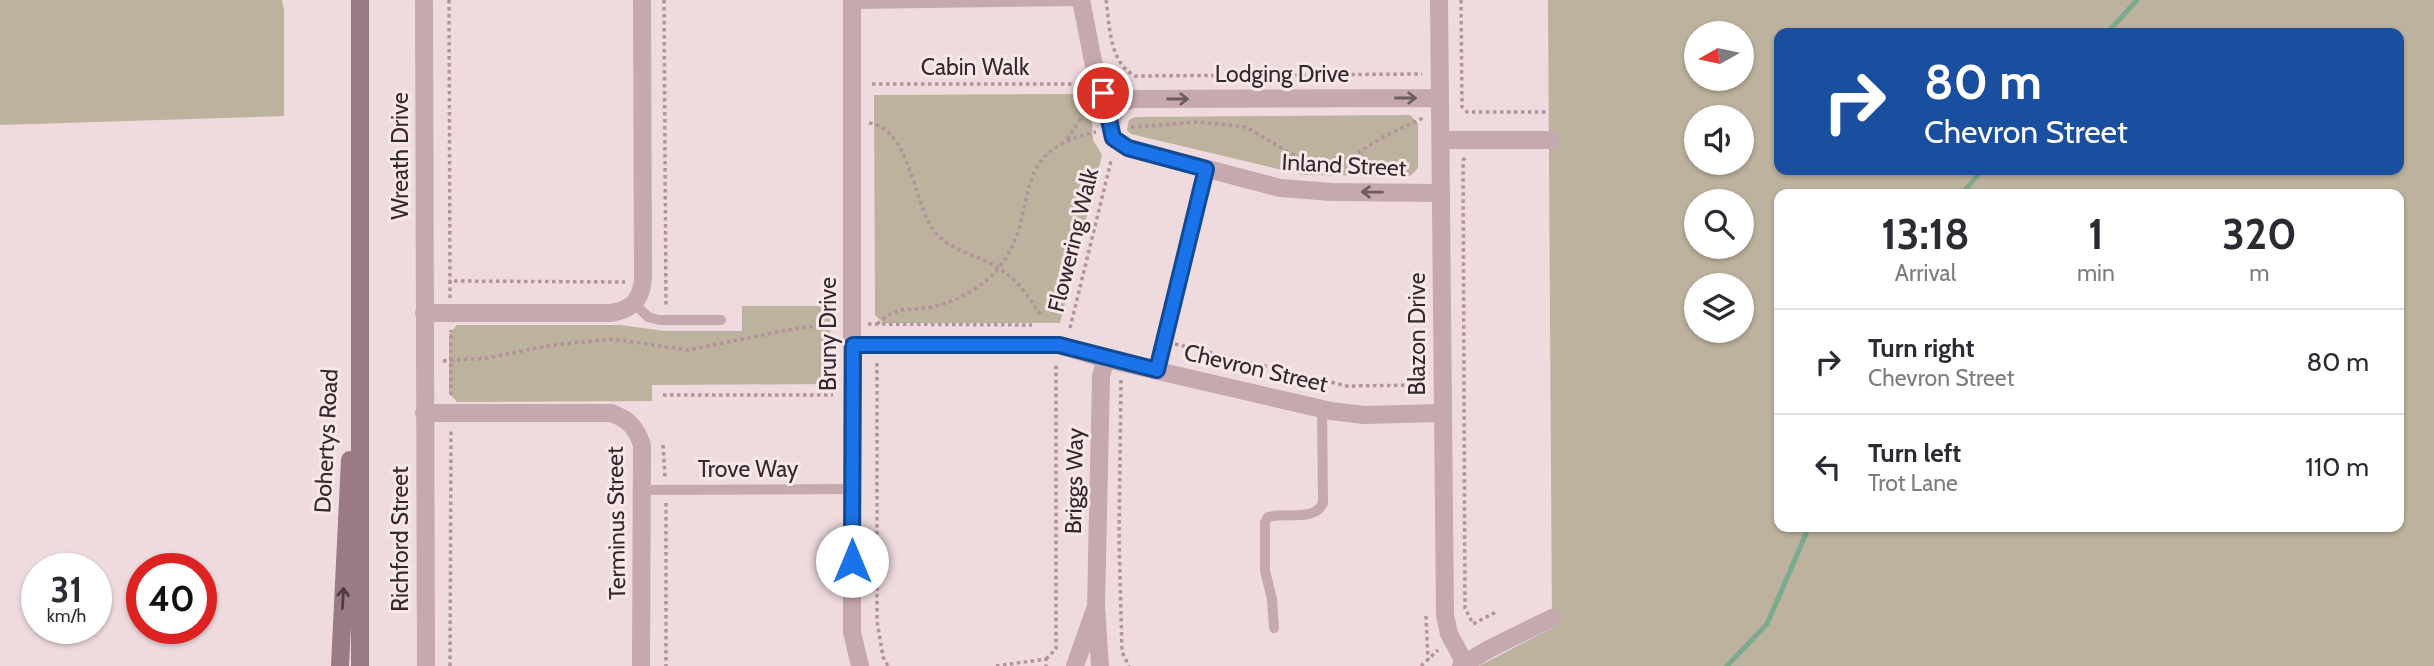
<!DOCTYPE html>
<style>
body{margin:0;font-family:Cabin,sans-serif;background:#f7f7f7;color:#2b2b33;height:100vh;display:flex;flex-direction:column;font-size:26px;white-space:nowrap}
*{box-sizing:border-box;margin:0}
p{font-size:23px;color:#7c7c81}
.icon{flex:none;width:38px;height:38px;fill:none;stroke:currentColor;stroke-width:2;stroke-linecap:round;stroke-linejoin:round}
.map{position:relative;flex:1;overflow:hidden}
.panel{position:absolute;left:1774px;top:189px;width:630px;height:343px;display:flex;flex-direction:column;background:#fff;border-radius:14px;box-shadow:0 2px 5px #0004}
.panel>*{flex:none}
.guide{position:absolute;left:1774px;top:28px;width:630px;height:147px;border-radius:14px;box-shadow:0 2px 5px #0004;background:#1a4fa0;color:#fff;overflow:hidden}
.needle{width:46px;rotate:261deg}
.fabs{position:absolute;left:1684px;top:21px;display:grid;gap:14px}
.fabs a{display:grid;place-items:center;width:70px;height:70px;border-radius:50%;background:#fff;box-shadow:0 2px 5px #0004;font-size:35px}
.speed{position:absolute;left:21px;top:553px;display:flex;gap:14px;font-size:35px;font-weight:700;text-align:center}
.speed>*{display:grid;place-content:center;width:91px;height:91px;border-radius:50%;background:#fff;box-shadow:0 2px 5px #0004;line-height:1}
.speed small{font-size:18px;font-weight:400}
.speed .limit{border:10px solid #d22;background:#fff;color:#111}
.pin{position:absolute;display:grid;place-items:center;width:60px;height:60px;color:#fff;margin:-30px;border:4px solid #fff;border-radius:50%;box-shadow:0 2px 7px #0007}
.me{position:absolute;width:77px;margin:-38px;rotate:0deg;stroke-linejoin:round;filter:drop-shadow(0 0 5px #0008)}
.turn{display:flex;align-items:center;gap:24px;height:147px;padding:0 35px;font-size:32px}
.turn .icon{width:91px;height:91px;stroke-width:2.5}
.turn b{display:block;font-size:49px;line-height:60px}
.eta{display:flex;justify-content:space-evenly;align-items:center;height:119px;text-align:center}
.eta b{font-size:42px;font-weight:700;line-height:49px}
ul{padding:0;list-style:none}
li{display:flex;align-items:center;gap:21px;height:105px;padding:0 35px;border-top:2px solid #e1e1e2}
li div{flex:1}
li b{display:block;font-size:26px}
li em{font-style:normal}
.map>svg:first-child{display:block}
.green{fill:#bdb29d;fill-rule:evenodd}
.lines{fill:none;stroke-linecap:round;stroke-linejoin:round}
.stream{stroke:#7daa8d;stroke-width:5}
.path{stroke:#b2939b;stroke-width:3.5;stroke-dasharray:3.5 3.5;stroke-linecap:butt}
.service{stroke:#c6a8af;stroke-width:10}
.minor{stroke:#c6a8af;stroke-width:18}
.tertiary{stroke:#c6a8af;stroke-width:18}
.secondary{stroke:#9a7a84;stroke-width:18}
.oneway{stroke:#6e5b60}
.oneway2{stroke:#4e3c42}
.route-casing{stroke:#114b97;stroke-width:18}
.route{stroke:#1a73e8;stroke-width:12}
.labels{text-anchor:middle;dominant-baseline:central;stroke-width:6;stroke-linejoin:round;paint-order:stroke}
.street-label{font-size:23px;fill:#34282c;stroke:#f7e7e9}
</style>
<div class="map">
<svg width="2434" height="666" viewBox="0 0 2434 666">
<rect width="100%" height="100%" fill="#efdbde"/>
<path class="green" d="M0 0H282L284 10V116L0 125Z
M1548 0H2434V666H1479L1552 628ZM1696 33H1741V79H1696ZM1780 33H2399V170H1780ZM1696 117H1741V163H1696ZM1780 194H2399V527H1780ZM1696 201H1741V247H1696ZM1696 285H1741V331H1696Z
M1081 94 1091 110 1093 140 1102 155 1060 323H883L875 315 874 95Z
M1410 115 1418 123V168L1410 176 1304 175 1131 134 1127 130 1129 120 1135 117Z
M742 306H830V384L652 385V401L457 402 449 393V334L457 325H620L665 331H742Z"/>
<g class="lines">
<path class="stream" d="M2107 33 2137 0
M1962 194 1982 170
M1727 666 1767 624 1809 527"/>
<path class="path" d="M449 0 450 281
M664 0 666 306
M1106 0C1110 27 1109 62 1135 76L1422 74
M1461 0 1462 107 1467 112H1548
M872 84H1078
M869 123C909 128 913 199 932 228 948 252 978 254 1000 269 1019 281 1030 299 1042 317
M1131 127 1198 122 1246 127 1302 160 1348 159 1381 138 1425 117
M1067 139 1090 105
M1465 158 1463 160 1465 608 1473 624 1498 611
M450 298V281L625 282
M868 324 1032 325
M877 324C899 304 905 312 931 307 957 302 984 287 1000 266 1043 211 1003 152 1096 132
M1070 328 1111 161
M1175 344 1347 386 1424 385
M443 361 488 358 546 346 612 339 688 350 792 329 836 324
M877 363V621L883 657 888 666
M1121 380 1119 539 1122 652 1129 666
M451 395V330
M663 395H833
M663 445 665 477
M666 503V666
M1426 616 1428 660
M1046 659 1056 649V363
M450 666 451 431
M996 666 1046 659V666
M1421 666 1438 650"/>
<path class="service" d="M852 4 1081 1
M635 304 648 317 659 320H721
M1157 371 1206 169
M642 490 853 489
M1274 628 1272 599 1265 571V522L1268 517C1285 512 1315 522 1323 503L1322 409"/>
<path class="minor" d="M424 0 426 666
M1081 0 1095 71 1106 102 1110 124
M1439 0 1445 615 1449 634 1465 663
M1440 98 1134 99C1114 101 1108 121 1113 138L1128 148 1280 188 1332 192 1440 193
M1441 140H1550
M424 313H611C632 309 641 301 643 279L642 0
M853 345H1059L1106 359 1331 411 1364 415 1442 413
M424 413H611C628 419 636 427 642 445L641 666
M1075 666 1095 609
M1100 666 1096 606 1101 376 1106 359
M1461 666 1489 649 1552 618"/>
<path class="tertiary" d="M852 0V632L860 666"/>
<path class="secondary" d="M360 0V666
M340 666 350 460"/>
</g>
<defs><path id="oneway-shaft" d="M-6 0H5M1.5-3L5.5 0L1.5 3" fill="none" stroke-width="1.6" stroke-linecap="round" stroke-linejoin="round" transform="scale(1.75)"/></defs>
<g class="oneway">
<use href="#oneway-shaft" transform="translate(1406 98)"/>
<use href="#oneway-shaft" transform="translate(1178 99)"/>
<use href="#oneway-shaft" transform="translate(1372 192) rotate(-179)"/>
</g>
<use class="oneway2" href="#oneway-shaft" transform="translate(343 598) rotate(-87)"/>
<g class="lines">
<defs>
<path id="route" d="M852 561 853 345H1059L1157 370 1206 169 1128 148 1113 138 1103 93"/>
</defs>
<use href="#route" class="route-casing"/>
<use href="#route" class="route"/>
</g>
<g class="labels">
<g class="street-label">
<text x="975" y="67">Cabin Walk</text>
<text x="1282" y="74">Lodging Drive</text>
<text transform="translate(400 156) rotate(-90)">Wreath Drive</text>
<text transform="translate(1344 165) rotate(3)">Inland Street</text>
<text transform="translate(1073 240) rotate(-76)">Flowering Walk</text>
<text transform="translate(828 334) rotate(-90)">Bruny Drive</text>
<text transform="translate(1417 334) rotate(-90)">Blazon Drive</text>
<text transform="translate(1256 368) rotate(13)">Chevron Street</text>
<text transform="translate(326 441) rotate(-87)">Dohertys Road</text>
<text x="748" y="469">Trove Way</text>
<text transform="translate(1074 481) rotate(-89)">Briggs Way</text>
<text transform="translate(616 523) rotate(-91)">Terminus Street</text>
<text transform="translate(400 539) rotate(-90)">Richford Street</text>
</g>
</g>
</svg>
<div class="fabs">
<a><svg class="needle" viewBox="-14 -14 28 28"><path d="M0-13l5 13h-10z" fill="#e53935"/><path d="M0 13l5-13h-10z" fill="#7c7c81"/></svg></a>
<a><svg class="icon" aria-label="sound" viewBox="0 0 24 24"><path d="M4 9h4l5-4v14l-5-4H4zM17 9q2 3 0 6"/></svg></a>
<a><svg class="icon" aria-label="search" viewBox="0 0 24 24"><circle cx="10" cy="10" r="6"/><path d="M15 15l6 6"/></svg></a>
<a><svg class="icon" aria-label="layers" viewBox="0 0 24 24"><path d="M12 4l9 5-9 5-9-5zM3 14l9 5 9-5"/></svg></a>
</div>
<div class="speed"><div>31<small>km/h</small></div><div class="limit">40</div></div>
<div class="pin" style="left:1103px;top:93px;background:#d93025"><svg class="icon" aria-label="arrive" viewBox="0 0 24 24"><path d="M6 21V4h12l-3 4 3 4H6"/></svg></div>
<svg class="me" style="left:852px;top:561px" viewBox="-20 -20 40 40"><circle r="19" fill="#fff"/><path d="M0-13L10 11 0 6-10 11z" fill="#1a73e8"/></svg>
<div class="guide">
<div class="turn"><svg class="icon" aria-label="right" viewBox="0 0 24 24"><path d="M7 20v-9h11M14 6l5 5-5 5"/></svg><div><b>80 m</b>Chevron Street</div></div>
</div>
<section class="panel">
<div class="eta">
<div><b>13:18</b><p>Arrival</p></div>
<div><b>1</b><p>min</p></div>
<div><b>320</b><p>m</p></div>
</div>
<ul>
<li><svg class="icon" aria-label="right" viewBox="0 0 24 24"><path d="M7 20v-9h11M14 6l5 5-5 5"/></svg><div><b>Turn right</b><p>Chevron Street</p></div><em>80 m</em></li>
<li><svg class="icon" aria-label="left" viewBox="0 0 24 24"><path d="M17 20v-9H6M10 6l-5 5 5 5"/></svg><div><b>Turn left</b><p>Trot Lane</p></div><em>110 m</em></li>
</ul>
</section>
</div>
